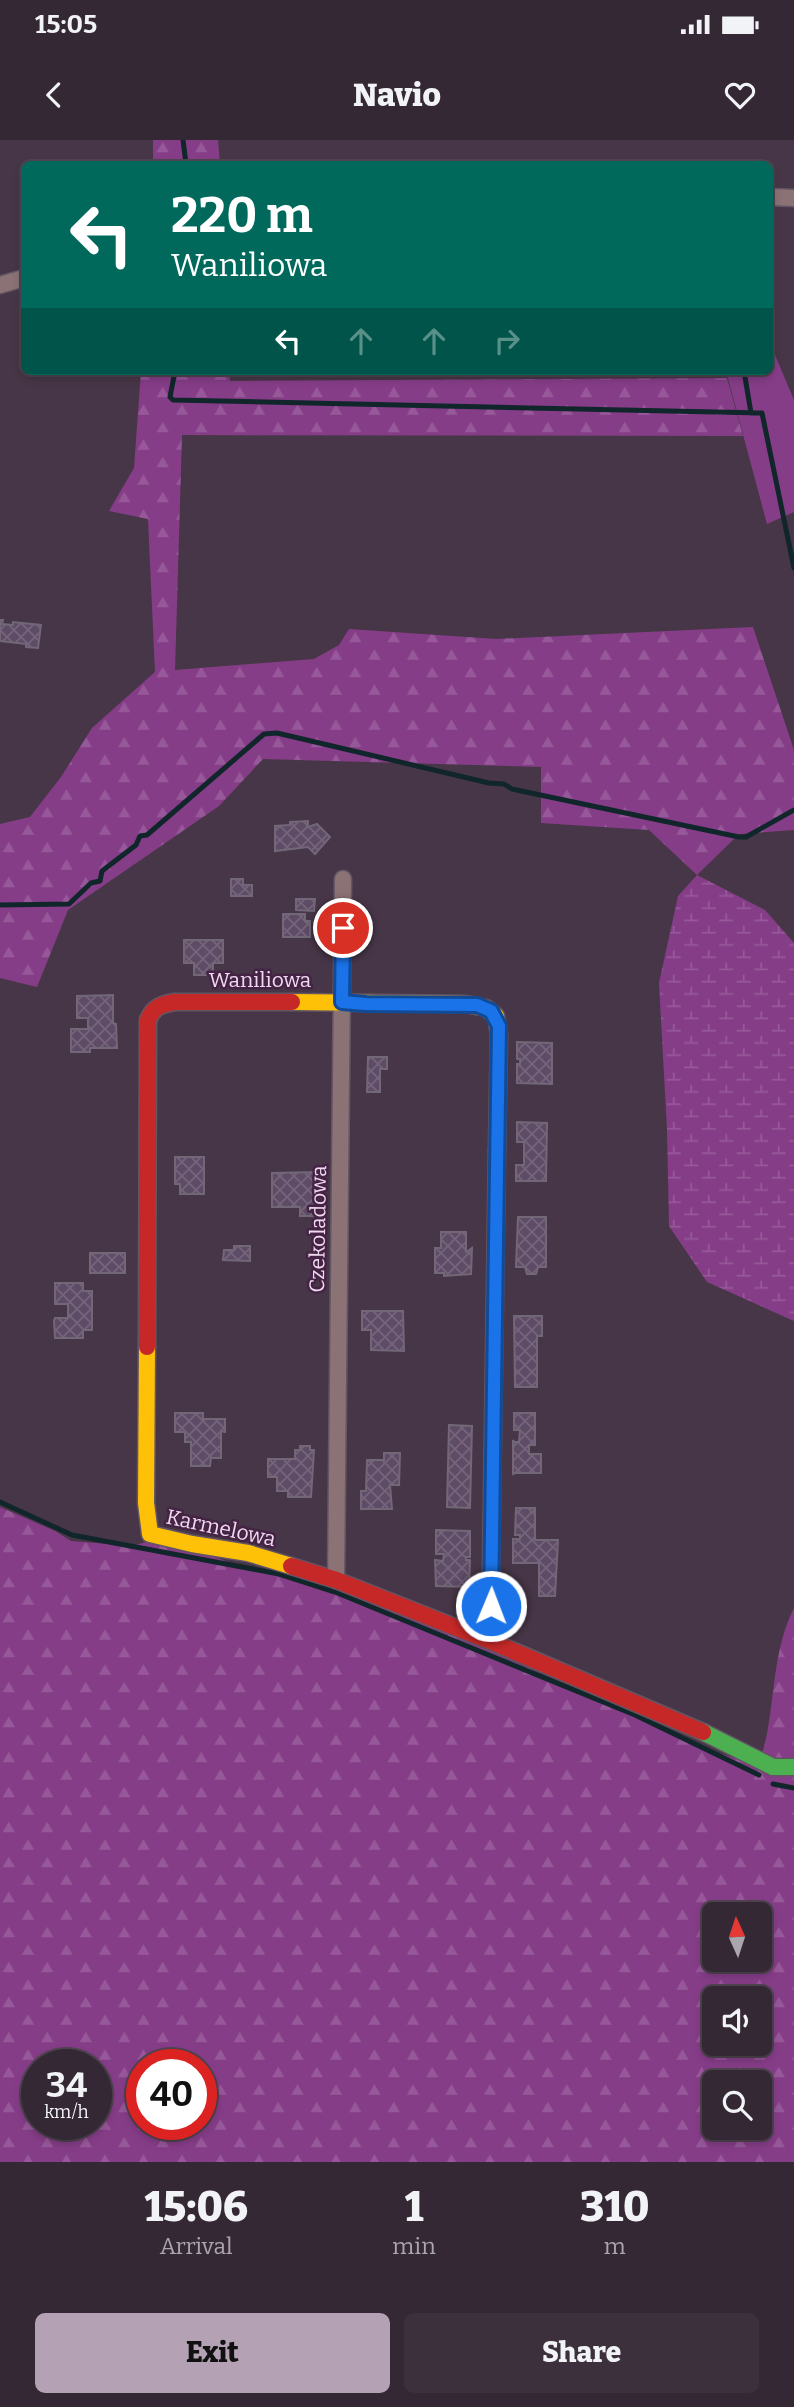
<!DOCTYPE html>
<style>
body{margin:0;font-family:Bitter,serif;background:#3d303d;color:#f1f3f6;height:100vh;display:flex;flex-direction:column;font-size:26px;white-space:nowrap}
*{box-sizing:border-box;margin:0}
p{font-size:23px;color:#aaa6ad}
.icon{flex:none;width:38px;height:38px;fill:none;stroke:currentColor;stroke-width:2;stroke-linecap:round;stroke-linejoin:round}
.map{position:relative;height:2022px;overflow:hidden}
.side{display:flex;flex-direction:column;background:#352835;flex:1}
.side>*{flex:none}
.banner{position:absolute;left:21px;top:21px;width:752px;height:214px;border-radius:10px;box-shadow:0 4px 10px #0003,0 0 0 2px #4f4450;background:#00695c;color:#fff;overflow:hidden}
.needle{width:46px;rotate:357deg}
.buttons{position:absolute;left:702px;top:1762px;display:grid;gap:14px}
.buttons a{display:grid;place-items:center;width:70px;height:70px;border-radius:10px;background:#352835;box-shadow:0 4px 10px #0003,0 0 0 2px #4f4450;font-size:35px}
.speed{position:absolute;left:21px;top:1909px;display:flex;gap:14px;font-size:35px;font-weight:700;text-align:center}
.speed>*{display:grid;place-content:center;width:91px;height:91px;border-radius:50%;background:#352835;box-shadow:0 4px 10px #0003,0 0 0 2px #4f4450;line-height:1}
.speed small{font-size:18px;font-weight:400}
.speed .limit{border:10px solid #d22;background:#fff;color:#111}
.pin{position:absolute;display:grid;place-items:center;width:60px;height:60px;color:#fff;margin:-30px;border:4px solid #fff;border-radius:50%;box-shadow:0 2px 7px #0007}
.me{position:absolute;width:77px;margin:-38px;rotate:1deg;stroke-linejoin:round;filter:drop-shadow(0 0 5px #0008)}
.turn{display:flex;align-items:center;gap:24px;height:147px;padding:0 35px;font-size:32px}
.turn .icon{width:91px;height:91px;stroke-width:2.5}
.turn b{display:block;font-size:49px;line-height:60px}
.lanes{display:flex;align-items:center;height:66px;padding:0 35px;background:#0003;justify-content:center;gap:35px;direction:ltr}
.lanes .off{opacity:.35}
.eta{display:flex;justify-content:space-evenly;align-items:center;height:119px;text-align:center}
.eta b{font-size:42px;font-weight:800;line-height:49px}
.button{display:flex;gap:14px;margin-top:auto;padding:14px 35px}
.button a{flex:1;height:80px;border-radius:10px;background:#b4a1b4;color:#111;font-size:28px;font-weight:800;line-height:80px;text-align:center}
.button a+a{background:#3d303d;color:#f1f3f6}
.status{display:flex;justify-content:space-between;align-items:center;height:49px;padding:0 35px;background:#352835;direction:ltr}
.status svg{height:19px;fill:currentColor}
header{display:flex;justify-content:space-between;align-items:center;height:91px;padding:0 35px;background:#352835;font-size:32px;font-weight:800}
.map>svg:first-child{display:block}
.green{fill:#863d88}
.forest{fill:url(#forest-firs);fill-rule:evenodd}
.wetland{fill:url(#wetland-marsh)}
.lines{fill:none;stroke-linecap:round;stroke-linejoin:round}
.stream{stroke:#10262b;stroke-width:5}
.building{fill:url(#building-cross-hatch);stroke:#726777;stroke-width:2}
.street-casing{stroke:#645564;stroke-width:19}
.fast-casing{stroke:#645564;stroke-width:19}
.slow-casing{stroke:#645564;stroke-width:19}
.jam-casing{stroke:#645564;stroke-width:19}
.street{stroke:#8a7275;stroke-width:16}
.fast{stroke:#4caf50;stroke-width:16}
.slow{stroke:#ffc107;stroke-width:16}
.jam{stroke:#c62828;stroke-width:16}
.route-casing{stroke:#114b97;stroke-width:18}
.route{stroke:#1a73e8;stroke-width:12}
.labels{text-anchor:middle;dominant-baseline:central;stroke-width:5;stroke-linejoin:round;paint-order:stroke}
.street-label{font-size:21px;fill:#efdaef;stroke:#442344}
</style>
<div class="status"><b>15:05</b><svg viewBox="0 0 49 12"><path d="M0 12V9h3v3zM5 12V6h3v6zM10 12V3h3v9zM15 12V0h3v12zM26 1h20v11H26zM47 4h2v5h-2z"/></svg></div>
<header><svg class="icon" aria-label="back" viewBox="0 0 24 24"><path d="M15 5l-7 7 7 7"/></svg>Navio<svg class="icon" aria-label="heart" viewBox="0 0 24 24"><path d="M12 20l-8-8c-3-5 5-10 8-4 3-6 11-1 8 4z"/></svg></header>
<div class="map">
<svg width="794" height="2022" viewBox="0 0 794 2022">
<defs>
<pattern id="forest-firs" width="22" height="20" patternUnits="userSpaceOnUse" patternTransform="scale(1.75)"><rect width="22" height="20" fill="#863d88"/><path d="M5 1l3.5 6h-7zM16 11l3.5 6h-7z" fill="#975899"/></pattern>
<pattern id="wetland-marsh" width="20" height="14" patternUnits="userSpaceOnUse" patternTransform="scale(1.75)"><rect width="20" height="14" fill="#863d88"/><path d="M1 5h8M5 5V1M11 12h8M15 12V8" fill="none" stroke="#975899"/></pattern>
<pattern id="building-cross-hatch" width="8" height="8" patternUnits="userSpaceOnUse" patternTransform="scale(1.75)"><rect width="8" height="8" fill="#5e4b66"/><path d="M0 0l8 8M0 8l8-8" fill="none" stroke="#75647c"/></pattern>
</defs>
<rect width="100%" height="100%" fill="#473647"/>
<path class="green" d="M770 203 794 260V372L767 384 726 231H770Z"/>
<path class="forest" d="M153 0H218L220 24H153Z
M141 231H229L230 241 727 238 743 296 182 295 175 530 314 519 339 505 349 489 496 499 753 487 794 610V690L739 694 697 735 649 690 541 683V627L263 619 219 666 68 770 37 847 0 838V684L30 677 61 637 92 588 155 532 148 379 109 371 134 328Z
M0 1367 55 1391 71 1401 132 1406 149 1401 168 1402 238 1425 286 1434 434 1486 613 1566 693 1605 759 1626C762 1613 766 1601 768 1588 775 1548 775 1505 794 1468V2022H0ZM714 1774H760V1820H714ZM714 1858H760V1904H714ZM37 1925H96V1984H37ZM142 1925H201V1984H142ZM714 1942H760V1988H714Z"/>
<path class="wetland" d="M697 735 765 770 794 803V1181L707 1142 669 1086 667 989 659 843 678 756Z"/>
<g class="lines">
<path class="stream" d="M183 0 186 24
M175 231 170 257 173 260 762 273 794 428
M744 231 751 273
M0 765 69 764 91 743 100 741 102 731 136 705 140 696 147 695 264 594 277 593 489 643 504 644 512 649 739 697H746L794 670
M0 1362 72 1395 279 1434 335 1452 635 1575 759 1635
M773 1644 794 1648"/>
</g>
<path class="building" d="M0 480H3L2 484 13 485V482L41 485 38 508 26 507V504L0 501Z
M308 681V687L317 684 330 697 315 714 308 707 275 711V686L290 685V682Z
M231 739H243V745H252V756H231Z
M296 759H315L314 771 296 770Z
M283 774H305V781H310V797H283Z
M184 800H223V823H213V835H194V823H184Z
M113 855V883L116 884 117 908H90V912H71V889H88V878H77V856Z
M517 902 552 903V944L517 943V924H520V919H517Z
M368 917H387V929H380V952H367Z
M517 982 547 983 546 1041H516V1025H524V1002H517Z
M175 1017H204V1054H180V1044H175Z
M318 1032 316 1076H300V1067H272V1033Z
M518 1077H546V1127H538L536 1134H527L525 1127H516Z
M441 1092H466V1112L472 1108 471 1134 444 1136V1133H435V1108H441Z
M234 1106H250V1121L223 1120 224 1110H234Z
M90 1113H125V1133H90Z
M55 1143H83V1151H92V1190H83V1198H55L54 1181 55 1178H68V1164H55Z
M362 1171H403L404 1211 371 1210V1190H362Z
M514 1176H542V1196H537V1247H515Z
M175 1273H203V1279H225V1292L221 1291V1318H211L210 1326H191V1302H185V1292H175Z
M514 1273H535V1305H529V1314H541V1333H514L513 1335V1300L514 1302H519L520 1290H514Z
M449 1285 472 1286 470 1368 447 1367Z
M300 1306H310V1310H314L311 1357H288V1351H277V1337H268V1319H295V1310H300Z
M384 1313H400L399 1345H390L392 1369H361V1351H366L367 1320H384Z
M516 1368H535V1400H558L555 1456H539V1423H513V1399H520V1395H515Z
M436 1390 470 1391V1417H466V1420H470L469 1447 436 1446 435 1420 443 1421 444 1414H436Z"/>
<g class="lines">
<defs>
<path id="street" d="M770 57 794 58
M0 145 24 138
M336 1440 343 739"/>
<path id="fast" d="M490 1501 497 1010
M703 1592 773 1627H794"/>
<path id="slow" d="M292 862 466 864 486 868 496 876 499 894 497 1010
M147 1207 146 1363 150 1394 192 1404 248 1413 291 1426"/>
<path id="jam" d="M147 1207 148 880C153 867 162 864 175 862H292
M291 1426 336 1440 490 1501 703 1592"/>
</defs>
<use href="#street" class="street-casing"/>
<use href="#fast" class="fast-casing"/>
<use href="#slow" class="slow-casing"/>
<use href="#jam" class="jam-casing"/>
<use href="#street" class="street"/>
<use href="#fast" class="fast"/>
<use href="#slow" class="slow"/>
<use href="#jam" class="jam"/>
</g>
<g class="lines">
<defs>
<path id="route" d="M343 788 342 862 366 864 477 865 491 871 499 886 491 1466"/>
</defs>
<use href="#route" class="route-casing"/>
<use href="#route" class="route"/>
</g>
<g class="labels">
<g class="street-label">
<text x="260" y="840">Waniliowa</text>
<text transform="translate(318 1089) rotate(-89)">Czekoladowa</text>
<text transform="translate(221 1388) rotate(12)">Karmelowa</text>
</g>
</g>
</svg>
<div class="buttons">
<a><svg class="needle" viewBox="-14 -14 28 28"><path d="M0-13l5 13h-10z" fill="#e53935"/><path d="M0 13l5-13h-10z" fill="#aaa6ad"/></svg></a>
<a><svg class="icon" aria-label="sound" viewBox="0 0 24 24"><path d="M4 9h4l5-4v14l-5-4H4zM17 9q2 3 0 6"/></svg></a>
<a><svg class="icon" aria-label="search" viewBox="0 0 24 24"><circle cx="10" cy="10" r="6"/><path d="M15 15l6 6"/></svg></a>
</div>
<div class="speed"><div>34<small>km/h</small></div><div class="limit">40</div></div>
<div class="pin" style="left:343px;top:788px;background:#d93025"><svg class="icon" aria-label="arrive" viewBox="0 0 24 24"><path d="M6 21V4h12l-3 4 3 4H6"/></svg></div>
<svg class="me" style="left:491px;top:1466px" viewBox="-20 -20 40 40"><circle r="17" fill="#1a73e8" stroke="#fff" stroke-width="3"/><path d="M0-11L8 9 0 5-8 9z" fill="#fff"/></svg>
<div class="banner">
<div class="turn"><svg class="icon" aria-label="left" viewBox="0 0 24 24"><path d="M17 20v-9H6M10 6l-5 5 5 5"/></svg><div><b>220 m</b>Waniliowa</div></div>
<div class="lanes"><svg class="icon" aria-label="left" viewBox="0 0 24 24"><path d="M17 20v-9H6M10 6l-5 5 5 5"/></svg><svg class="icon off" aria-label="ahead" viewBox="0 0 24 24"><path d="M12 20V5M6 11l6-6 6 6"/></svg><svg class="icon off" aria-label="ahead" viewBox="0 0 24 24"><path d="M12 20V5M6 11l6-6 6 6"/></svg><svg class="icon off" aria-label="right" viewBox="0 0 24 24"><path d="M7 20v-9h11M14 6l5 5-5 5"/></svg></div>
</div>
</div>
<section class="side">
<div class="eta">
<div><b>15:06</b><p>Arrival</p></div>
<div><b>1</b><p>min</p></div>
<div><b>310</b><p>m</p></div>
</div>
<div class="button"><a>Exit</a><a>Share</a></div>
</section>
